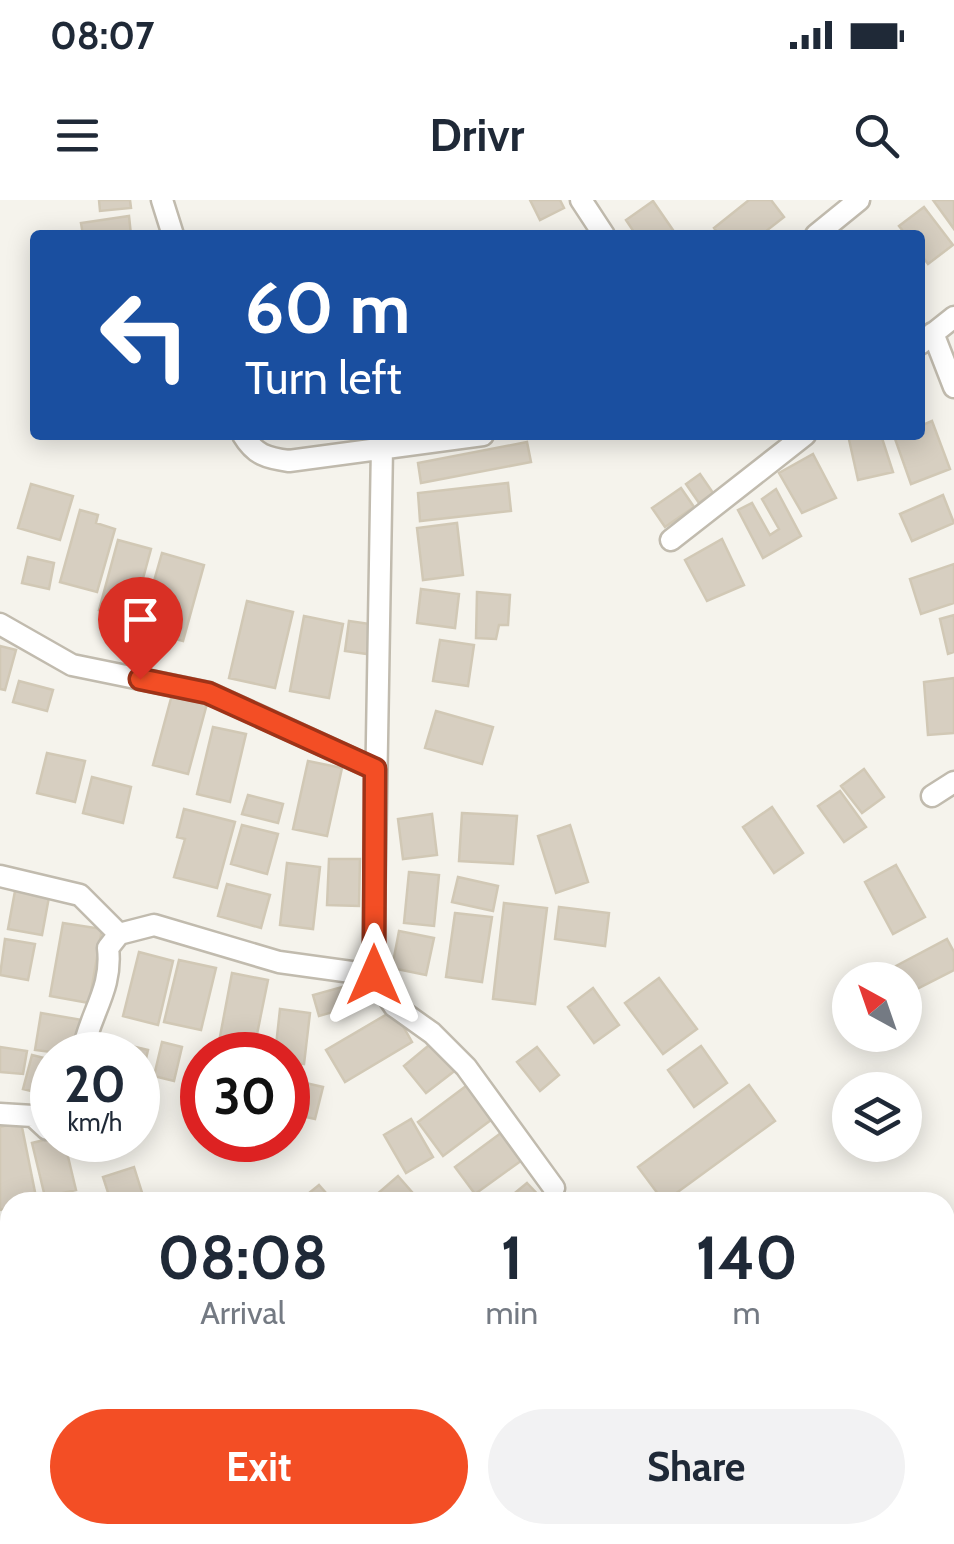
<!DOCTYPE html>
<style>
body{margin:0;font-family:Cabin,sans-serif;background:#f2f2f3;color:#1f2937;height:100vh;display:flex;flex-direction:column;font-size:38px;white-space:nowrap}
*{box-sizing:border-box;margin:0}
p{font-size:32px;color:#747a83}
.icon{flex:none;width:55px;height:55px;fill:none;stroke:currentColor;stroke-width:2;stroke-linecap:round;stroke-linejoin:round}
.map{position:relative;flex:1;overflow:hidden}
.drawer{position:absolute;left:0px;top:992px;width:955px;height:352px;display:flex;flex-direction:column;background:#fff;border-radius:30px 30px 0 0;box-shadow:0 5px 25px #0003}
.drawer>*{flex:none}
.banner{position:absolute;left:30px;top:30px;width:895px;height:210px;border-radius:10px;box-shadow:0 5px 25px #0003;background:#1a4fa0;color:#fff;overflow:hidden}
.needle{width:65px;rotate:320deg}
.controls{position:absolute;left:832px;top:762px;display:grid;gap:20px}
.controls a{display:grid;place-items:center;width:90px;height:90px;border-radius:50%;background:#fff;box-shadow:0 5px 25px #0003;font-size:50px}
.speed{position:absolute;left:30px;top:832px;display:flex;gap:20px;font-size:50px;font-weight:700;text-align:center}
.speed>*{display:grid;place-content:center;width:130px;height:130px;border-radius:50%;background:#fff;box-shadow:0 5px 25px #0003;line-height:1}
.speed small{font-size:25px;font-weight:400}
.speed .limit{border:15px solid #d22;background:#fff;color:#111}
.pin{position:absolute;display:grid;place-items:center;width:85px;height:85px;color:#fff;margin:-102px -42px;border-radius:50% 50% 50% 0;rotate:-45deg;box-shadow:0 0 10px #0007}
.pin .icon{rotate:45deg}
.me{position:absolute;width:110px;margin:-55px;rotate:0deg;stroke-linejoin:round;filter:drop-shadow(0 0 8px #0008)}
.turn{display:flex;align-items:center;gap:35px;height:210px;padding:0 50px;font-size:45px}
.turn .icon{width:130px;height:130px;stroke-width:2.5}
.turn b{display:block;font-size:70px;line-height:85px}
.eta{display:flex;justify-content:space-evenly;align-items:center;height:170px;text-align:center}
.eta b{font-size:60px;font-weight:800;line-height:70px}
.primary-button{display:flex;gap:20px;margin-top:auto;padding:20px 50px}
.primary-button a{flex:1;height:115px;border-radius:60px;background:#f34e25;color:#fff;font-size:40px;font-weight:800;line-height:115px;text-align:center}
.primary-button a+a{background:#f2f2f3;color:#1f2937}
.status{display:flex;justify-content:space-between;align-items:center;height:70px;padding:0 50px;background:#fff;direction:ltr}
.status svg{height:28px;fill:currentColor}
header{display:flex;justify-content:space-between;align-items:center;height:130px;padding:0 50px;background:#fff;font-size:45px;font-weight:800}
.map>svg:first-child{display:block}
.building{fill:#d7cfc1;stroke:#d1c8b5;stroke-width:2.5}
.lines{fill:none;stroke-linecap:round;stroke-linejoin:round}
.street-casing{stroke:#c1bbae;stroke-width:25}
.street{stroke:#fff;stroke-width:20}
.route-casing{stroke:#9e3318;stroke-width:25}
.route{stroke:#f34e25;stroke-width:18}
</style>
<div class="status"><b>08:07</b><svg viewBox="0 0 49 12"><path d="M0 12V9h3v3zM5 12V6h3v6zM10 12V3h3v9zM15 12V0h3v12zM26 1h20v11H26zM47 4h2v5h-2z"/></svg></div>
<header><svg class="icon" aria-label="menu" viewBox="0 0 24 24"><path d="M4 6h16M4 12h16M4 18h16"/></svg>Drivr<svg class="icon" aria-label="search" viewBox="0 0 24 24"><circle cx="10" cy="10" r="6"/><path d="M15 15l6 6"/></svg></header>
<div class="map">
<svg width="954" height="1344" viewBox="0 0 954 1344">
<rect width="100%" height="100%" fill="#f5f3ec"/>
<path class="building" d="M99 0H130L131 8 100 11Z
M530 0H560L564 8 540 20Z
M749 0H771L784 17 761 35H719L714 28Z
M933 0H954V29Z
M653 1 675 33 672 35H636L626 20Z
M924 7 953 45 928 64 920 53V35H906L899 26Z
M129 16 131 35H83L81 23Z
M932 221 950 269 911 284 894 236 920 235V226Z
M848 235H881L893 272 858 280Z
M527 242 531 262 421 283 418 263Z
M813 254 836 298 802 313 779 273Z
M700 274 713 293 699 303 686 284Z
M508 283 511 311 420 321 418 293Z
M31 284 73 296 60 340 18 328Z
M681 288 694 307 665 327 652 308Z
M776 289 801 336 763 358 738 310 752 303 770 335 779 329 762 299Z
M943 295 954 323 912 341 900 314Z
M80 310 98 315 96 323 115 329 97 392 60 382Z
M457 323 463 375 423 380 417 328Z
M722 339 744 385 707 401 685 360Z
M118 340 151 349 132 419 99 410Z
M162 353 204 365 183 441 140 430Z
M28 357 54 363 49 389 22 383Z
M954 364V403L921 414 910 379Z
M421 389 459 394 455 428 417 423Z
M477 392 510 395 508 425H499L496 439 476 438Z
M247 401 293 412 275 488 229 478Z
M954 415V452L948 454 940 419Z
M304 416 343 424 329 498 290 491Z
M349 421 370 424 367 454 345 451Z
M440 440 474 445 468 486 433 481Z
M0 446 16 450 5 490 0 489Z
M954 478V533L928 535 924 482Z
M19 481 53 490 47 511 13 502Z
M173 491 208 500 188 574 153 565Z
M436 511 493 527 482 564 425 548Z
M213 527 246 534 230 602 197 594Z
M47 553 85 561 75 602 37 593Z
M308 561 342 568 327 636 293 629Z
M864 569 884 597 862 613 841 586Z
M92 577 131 587 123 623 83 613Z
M840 591 866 627 844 642 818 606Z
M248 595 283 604 278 623 242 614Z
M772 607 803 653 774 673 743 627Z
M184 609 235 622 217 688 174 677 185 639 177 637Z
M462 613 517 616 513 664 459 661Z
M432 614 437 655 403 659 398 619Z
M242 625 278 634 267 674 231 664Z
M570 625 588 682 556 693 538 636Z
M329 659H360L359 706 327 705Z
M287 663 320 667 313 729 280 725Z
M896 665 925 717 893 734 865 682Z
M409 672 439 675 434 726 404 723Z
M458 677 498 686 493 711 452 702Z
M227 684 270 695 261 728 218 716Z
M15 691 49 697 42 735 8 729Z
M504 703 547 708 535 804 493 799Z
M559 707 609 713 605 746 555 739Z
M455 713 492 717 482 782 446 777Z
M63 723 102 729 89 803 50 796Z
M399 731 434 738 426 775 392 768Z
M5 739 35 744 28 780 0 775Z
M947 739 954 752V770L909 793 896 766Z
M139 752 173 761 158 825 123 816Z
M179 760 216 768 201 830 164 822Z
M232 773 268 780 254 849 219 842Z
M659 778 697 829 663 854 625 803Z
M342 787 347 808 319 816 313 795Z
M593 788 619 825 594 843 568 807Z
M280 809 310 813 304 864 288 862V855H275Z
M394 810 412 842 345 882 326 850Z
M41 813 82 820 76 855 35 850Z
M434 841 457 869 426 893 404 866Z
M114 842 148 850 138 893V855H111Z
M162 842 182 847 174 881 154 876Z
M701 846 727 883 694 907 668 870Z
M0 847 27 851 23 874 0 872Z
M537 847 559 875 540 891 517 862Z
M32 855 52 860V896L23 889Z
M288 879 323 887 315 919 288 913Z
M470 883 495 917 443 956 418 922Z
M749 885 775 921 664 1002 638 967Z
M411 919 433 957 406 973 384 935Z
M21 922 37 1002H10V1008L0 1010V927Z
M505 930 525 958 475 994 455 967Z
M52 938 64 940 76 990 45 997 32 943Z
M134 967 144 999 111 1002 103 977Z
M398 976 418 999 368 1002Z
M527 983 545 1002H504Z
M319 985 334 1002H298Z
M948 1205 954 1209V1241L945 1235Z
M945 1236 954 1241V1272L948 1276Z"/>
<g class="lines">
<defs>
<path id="street" d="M162 0 173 35
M581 0 604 35
M816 35 859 0
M933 133 954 187
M920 144 954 117
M243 235C255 255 267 258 289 261L483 235
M671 340 805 235
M0 424 72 465 209 493 375 569
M932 596 954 582
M0 676 80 695 119 734 154 725 279 762 373 775 394 806 432 833 466 867 554 988
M373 775 382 247
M82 855C89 814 113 790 108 748L119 734
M0 914 33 916 47 929 52 919
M945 1318 954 1314
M876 1344 907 1335"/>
</defs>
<use href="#street" class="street-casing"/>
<use href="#street" class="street"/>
</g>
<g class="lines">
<defs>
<path id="route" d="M140 479 208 493 375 569 374 775"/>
</defs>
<use href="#route" class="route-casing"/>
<use href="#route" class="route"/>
</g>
</svg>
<div class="controls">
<a><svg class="needle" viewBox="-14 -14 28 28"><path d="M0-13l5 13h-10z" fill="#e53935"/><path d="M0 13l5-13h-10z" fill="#747a83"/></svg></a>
<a><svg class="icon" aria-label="layers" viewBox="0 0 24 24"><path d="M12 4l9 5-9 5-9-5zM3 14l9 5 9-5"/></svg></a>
</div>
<div class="speed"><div>20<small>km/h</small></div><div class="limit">30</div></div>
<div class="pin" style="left:140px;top:479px;background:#d93025"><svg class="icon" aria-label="arrive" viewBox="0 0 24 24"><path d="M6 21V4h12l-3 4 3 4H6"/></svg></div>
<svg class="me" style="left:374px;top:775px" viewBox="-20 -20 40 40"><path d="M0-17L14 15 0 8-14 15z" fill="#f34e25" stroke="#fff" stroke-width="4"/></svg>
<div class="banner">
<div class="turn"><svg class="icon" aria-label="left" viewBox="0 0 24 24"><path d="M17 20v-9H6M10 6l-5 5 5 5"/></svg><div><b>60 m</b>Turn left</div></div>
</div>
<section class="drawer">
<div class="eta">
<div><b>08:08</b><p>Arrival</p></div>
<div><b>1</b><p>min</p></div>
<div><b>140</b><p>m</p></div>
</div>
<div class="primary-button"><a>Exit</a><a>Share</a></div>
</section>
</div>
